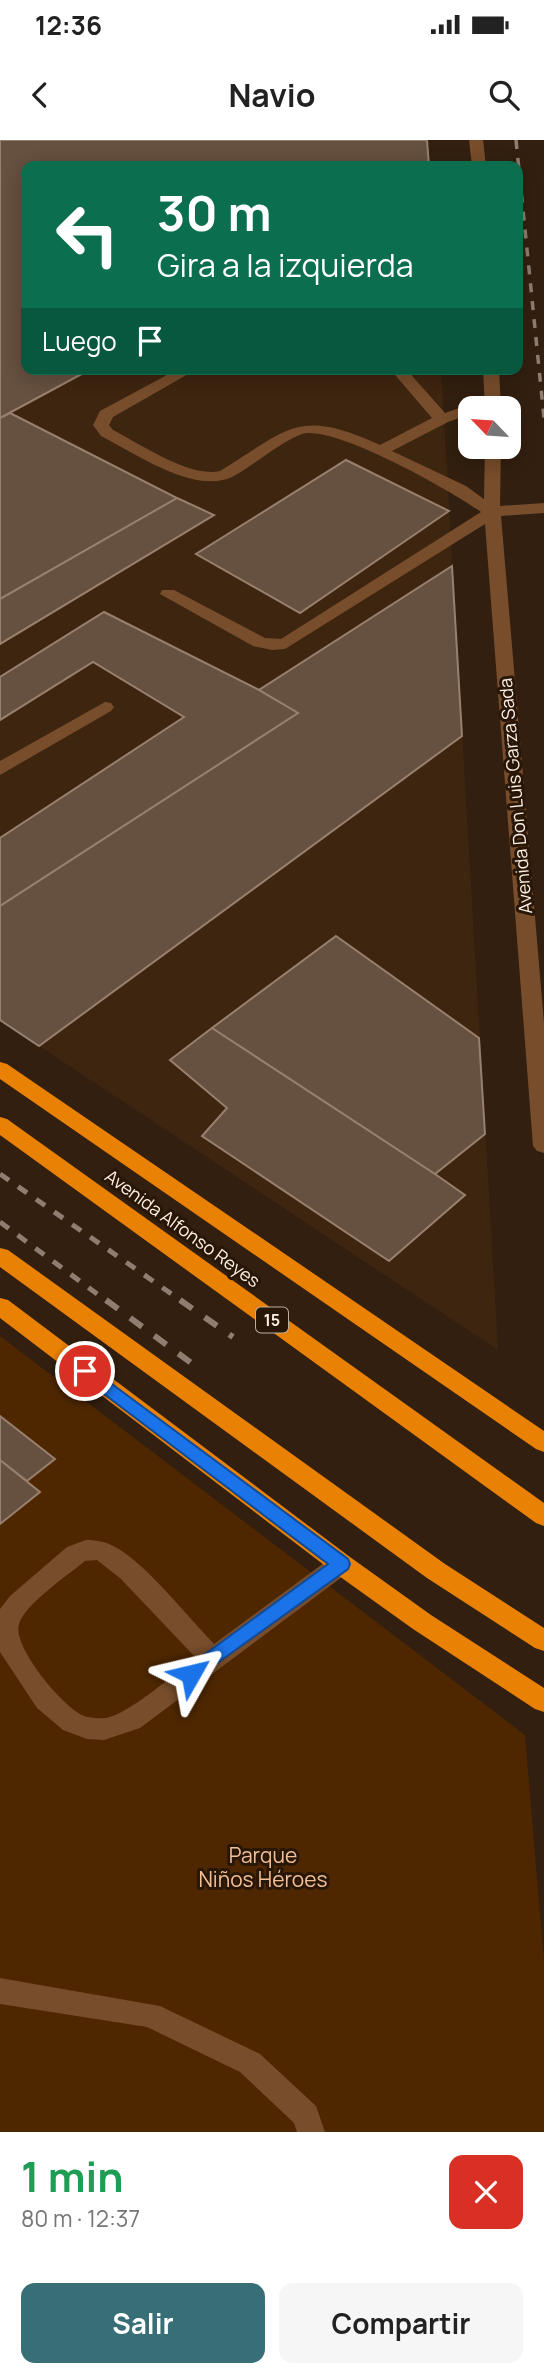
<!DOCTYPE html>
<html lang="es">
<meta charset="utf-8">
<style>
body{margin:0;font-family:Manrope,sans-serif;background:#f6f6f6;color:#222;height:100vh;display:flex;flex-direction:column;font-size:26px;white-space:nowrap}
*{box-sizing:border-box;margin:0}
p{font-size:23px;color:#767676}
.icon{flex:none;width:38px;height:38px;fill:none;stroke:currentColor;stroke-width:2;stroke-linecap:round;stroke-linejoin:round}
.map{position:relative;height:1992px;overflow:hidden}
.details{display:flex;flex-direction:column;background:#fff;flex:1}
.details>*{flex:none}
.guide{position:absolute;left:21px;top:21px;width:502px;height:214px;border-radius:14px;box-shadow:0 4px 18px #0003;background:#0b6e4f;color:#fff;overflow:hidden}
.needle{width:46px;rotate:295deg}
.buttons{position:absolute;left:458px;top:256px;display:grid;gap:14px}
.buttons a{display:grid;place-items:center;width:63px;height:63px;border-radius:14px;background:#fff;box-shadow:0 4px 18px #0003;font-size:35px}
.pin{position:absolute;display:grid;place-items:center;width:60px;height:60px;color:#fff;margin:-30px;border:4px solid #fff;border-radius:50%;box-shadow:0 2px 7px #0007}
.me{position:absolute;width:77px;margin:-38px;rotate:53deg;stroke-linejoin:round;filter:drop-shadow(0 0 5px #0008)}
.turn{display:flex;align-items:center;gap:24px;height:147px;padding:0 21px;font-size:32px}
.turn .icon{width:91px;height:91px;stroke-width:2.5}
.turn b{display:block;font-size:49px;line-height:60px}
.then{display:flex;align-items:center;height:66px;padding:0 21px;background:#0003;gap:14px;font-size:26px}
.round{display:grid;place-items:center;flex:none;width:74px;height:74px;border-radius:14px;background:#f6f6f6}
.head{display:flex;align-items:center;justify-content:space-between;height:119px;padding:0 21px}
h1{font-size:42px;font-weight:700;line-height:52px;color:#1e9e55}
.primary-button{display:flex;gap:14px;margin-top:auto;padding:14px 21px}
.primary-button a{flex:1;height:80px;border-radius:14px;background:#386e76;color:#fff;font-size:28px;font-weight:700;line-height:80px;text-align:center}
.primary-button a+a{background:#f6f6f6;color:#222}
.status{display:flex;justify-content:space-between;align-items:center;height:49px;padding:0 35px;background:#fff;direction:ltr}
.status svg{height:19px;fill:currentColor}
header{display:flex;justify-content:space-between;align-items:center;height:91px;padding:0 21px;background:#fff;font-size:32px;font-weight:700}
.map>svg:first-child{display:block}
.built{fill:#3e2510}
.green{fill:#4e2700}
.building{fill:#66503f;stroke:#98806e;stroke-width:2}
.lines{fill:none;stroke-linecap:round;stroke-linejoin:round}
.minor{fill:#774d2b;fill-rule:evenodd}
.highway{fill:#e98105;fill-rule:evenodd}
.rail-far2{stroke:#8e7d70;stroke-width:3.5;stroke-dasharray:9 9;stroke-linecap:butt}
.rail-far1{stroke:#8e7d70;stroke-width:5;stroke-dasharray:11 11;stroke-linecap:butt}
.rail{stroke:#8e7d70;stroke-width:6;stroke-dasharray:15 15;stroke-linecap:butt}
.route{fill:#1a73e8;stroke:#114b97;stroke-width:2}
.labels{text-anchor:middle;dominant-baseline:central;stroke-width:6;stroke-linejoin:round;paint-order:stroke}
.shield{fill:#281606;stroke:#bdaea2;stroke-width:2}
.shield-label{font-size:16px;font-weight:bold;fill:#fdefe5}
.street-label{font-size:18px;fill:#fdefe5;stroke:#281606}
.near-park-label{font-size:21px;fill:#f3be95;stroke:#281606}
</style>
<div class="status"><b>12:36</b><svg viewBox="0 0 49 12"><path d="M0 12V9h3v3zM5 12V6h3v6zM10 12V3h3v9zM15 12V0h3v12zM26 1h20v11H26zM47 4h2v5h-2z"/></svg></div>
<header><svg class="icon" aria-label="back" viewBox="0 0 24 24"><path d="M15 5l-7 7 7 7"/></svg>Navio<svg class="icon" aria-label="search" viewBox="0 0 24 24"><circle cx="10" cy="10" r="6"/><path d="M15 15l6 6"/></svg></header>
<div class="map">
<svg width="544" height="1992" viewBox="0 0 544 1992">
<rect width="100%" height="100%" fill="#321f0f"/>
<path class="built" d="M0 0H427L429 26H26V229H441L498 1210 0 880Z"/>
<path class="green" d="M0 1196 525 1595 544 1821V1992H0Z"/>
<path class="building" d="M0 0H427L429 26H26V229H91L0 278Z
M10 273 177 358 0 459V278Z
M346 320 449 371 300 473 196 414Z
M177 358 214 375 0 504V459Z
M452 426 462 596 39 906 0 880V766L298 573 259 550Z
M104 472 259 550 298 573 0 766V698L184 577 93 522 0 580V537Z
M336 796 479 898 485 994 435 1034 212 888Z
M212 888 435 1034 465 1055 389 1121 202 996 227 968 170 920Z
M0 1276 55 1319 27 1341 0 1320Z
M0 1320 40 1352 0 1384Z"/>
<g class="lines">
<path class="minor" d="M469 0H483L486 26H472Z
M178 229H197L113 277 109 285 113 290C140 304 190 338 220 331 290 288 298 268 380 305L432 278 390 229H406L445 273 471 264 478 268H471V274L448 282 392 311 466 346 484 359 485 306H501L500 366 544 363V373L501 376 544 883V1013L537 1011 533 1006 485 384 285 509 272 510 253 506 160 454 162 450H174L265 498 281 499 481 372C453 352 334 284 302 294 282 301 254 325 234 336 195 356 137 314 101 296L93 285 100 271Z
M483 229H499L501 268H485Z
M105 562 111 563 114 567 111 571 0 635V621Z
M86 1400C97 1400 107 1402 117 1408 147 1425 189 1478 214 1504L332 1417 341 1414 350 1417 353 1424 350 1431 140 1588 104 1600 87 1599 63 1590 37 1568 0 1512V1469L10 1456 67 1407ZM97 1420 120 1438 196 1518C175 1533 129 1574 106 1578 98 1579 87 1578 80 1574 60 1563 12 1506 19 1484 24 1465 68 1435 85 1421Z
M0 1838 160 1866 260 1914 316 1966 325 1992H297L294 1983 240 1932 147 1887 0 1864Z"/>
<path class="highway" d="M0 922 7 924 544 1291V1312L536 1309 0 939Z
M0 977 7 979 544 1363V1386L536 1383 0 995Z
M0 1108 8 1110 445 1424 544 1488V1511L535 1508 427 1438 0 1127Z
M0 1158 8 1160 350 1417 431 1475 544 1548V1572L535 1569 413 1489 332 1431 0 1178Z"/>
<path class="rail-far2" d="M516 0 544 278"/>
<path class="rail-far1" d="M0 1034 183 1162
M0 1082 108 1162"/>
<path class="rail" d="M106 1160 198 1228
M180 1160 233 1197"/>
</g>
<path class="route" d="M85 1224 348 1419 350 1424 348 1429 191 1542 185 1540 182 1534 185 1529 328 1424 79 1235 77 1231 79 1226Z"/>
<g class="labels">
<rect class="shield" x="256" y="1167.5" width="32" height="25" rx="5"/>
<g class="shield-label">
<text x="272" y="1180">15</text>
</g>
<g class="street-label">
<text transform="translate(515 656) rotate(-95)">Avenida Don Luis Garza Sada</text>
<text transform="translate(183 1088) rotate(36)">Avenida Alfonso Reyes</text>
</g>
<g class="near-park-label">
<text x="263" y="1715">Parque<tspan x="263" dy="24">Niños Héroes</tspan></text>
</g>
</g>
</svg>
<div class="buttons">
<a><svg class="needle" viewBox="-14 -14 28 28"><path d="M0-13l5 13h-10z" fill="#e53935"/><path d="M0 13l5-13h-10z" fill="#767676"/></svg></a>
</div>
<div class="pin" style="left:85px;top:1231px;background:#d93025"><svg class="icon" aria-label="arrive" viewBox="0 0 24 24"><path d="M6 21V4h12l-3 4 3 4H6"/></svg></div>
<svg class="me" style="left:191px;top:1534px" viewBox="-20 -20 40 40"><path d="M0-17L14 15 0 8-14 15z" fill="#1a73e8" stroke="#fff" stroke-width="4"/></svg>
<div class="guide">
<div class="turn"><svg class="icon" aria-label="left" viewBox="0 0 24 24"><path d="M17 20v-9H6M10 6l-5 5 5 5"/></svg><div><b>30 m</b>Gira a la izquierda</div></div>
<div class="then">Luego<svg class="icon" aria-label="arrive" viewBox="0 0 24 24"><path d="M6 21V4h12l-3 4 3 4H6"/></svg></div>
</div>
</div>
<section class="details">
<div class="head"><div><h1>1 min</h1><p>80 m · 12:37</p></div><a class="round" style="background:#d93025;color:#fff"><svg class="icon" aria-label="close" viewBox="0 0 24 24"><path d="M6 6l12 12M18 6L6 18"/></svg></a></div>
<div class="primary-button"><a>Salir</a><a>Compartir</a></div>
</section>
